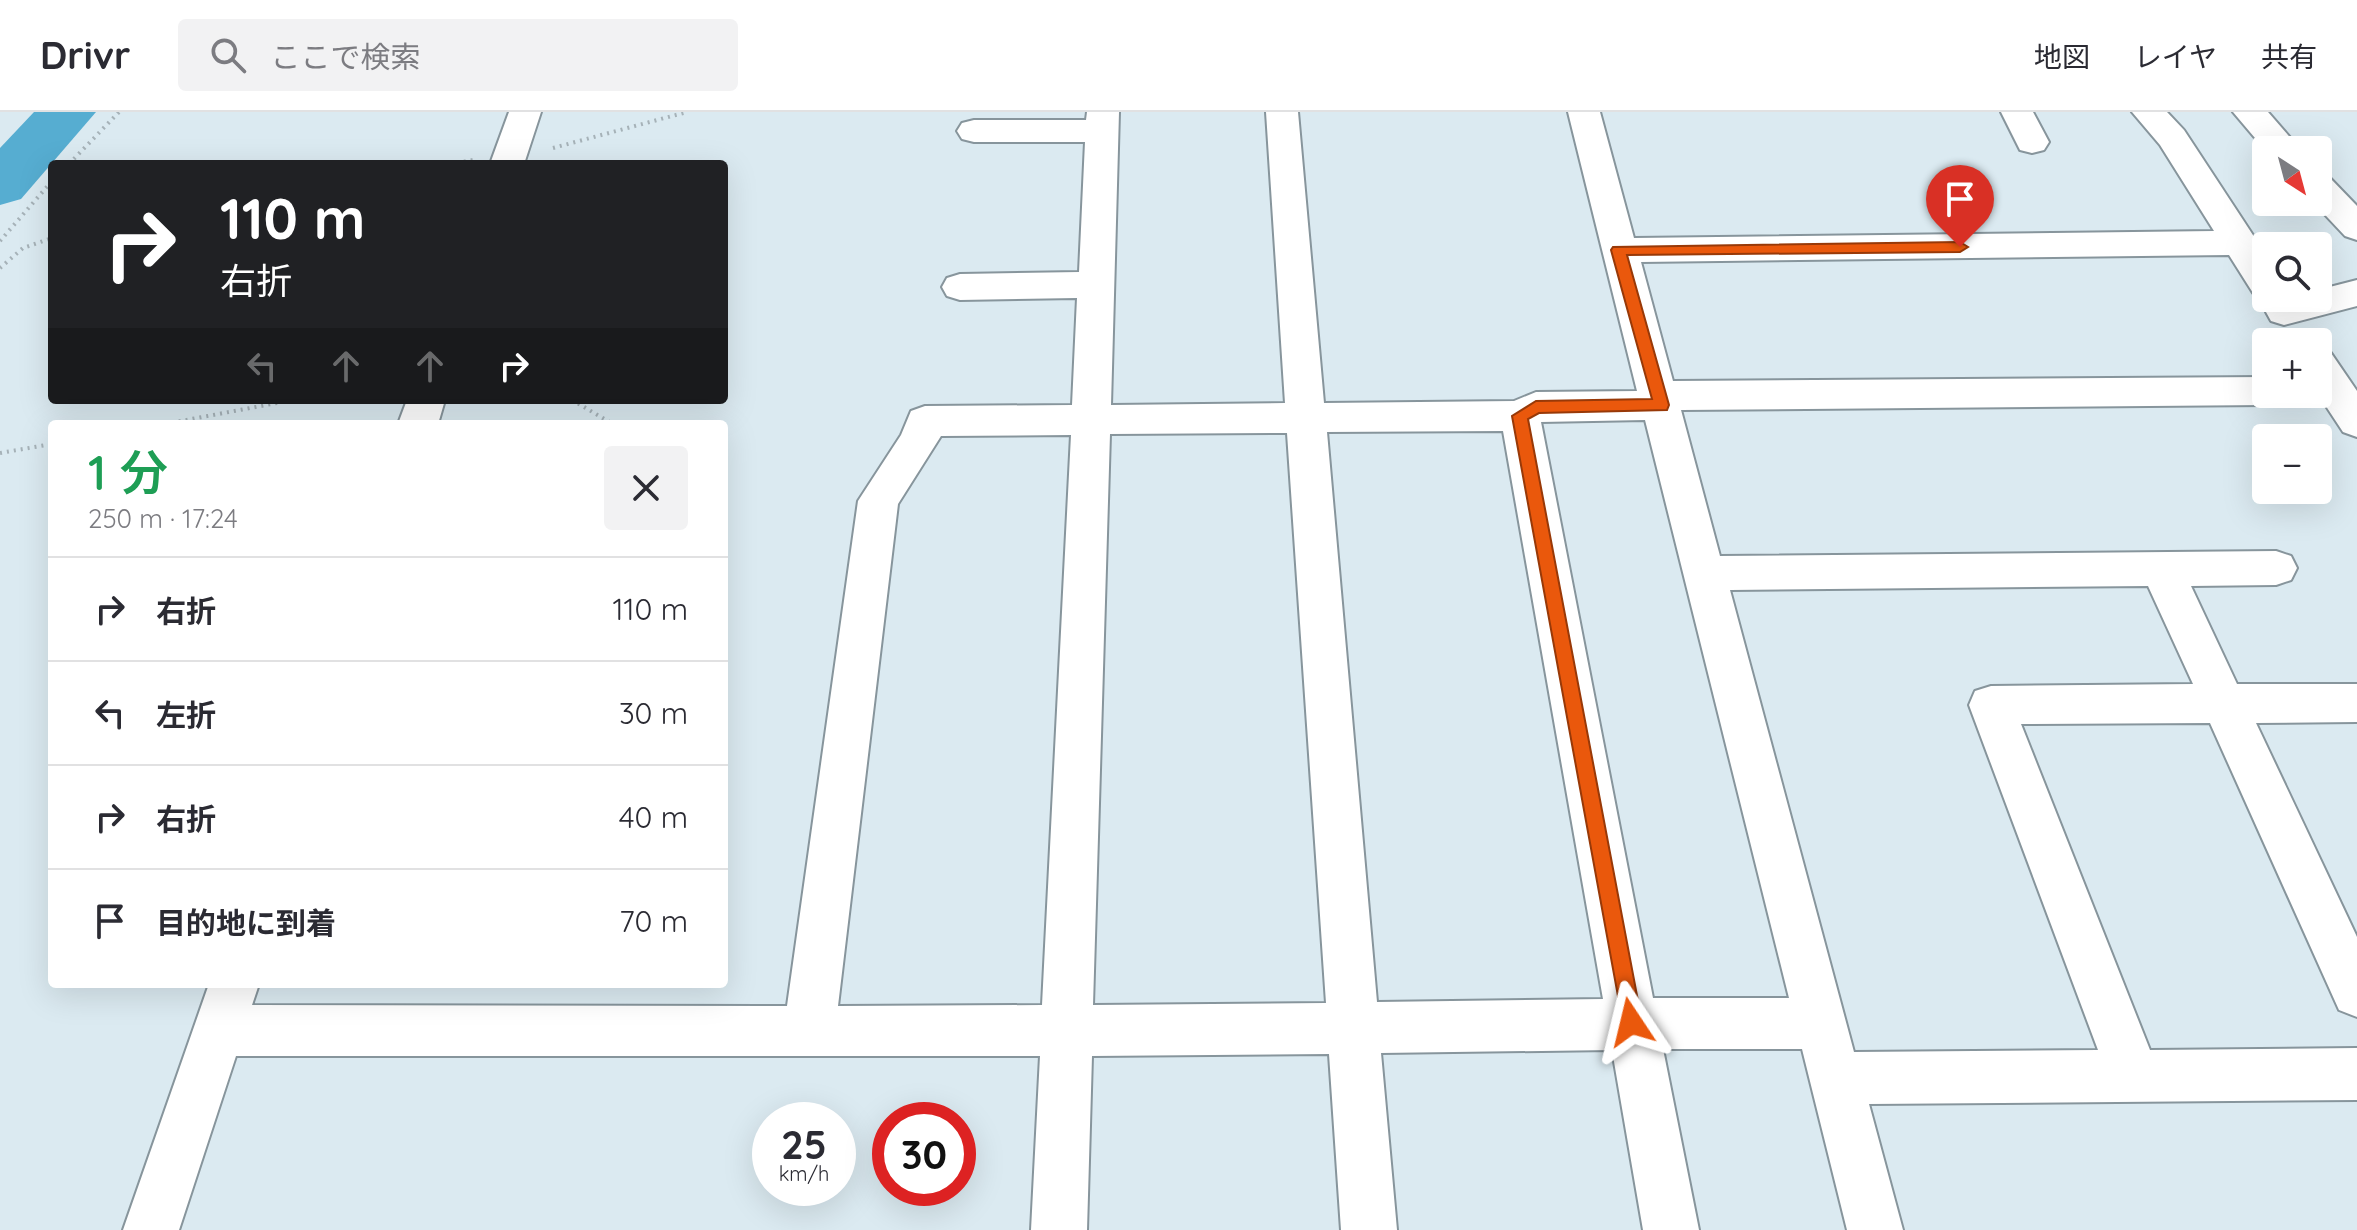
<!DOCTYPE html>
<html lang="ja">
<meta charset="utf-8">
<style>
body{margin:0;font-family:Quicksand,"Noto Sans JP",sans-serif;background:#f2f2f3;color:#2b2b33;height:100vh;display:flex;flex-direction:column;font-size:30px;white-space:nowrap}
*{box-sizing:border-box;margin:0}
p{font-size:26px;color:#7c7c81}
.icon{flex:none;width:44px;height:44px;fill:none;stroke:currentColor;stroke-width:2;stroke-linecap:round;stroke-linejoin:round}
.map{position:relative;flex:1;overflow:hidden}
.details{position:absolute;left:48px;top:308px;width:680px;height:568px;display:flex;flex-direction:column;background:#fff;border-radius:8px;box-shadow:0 8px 32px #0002}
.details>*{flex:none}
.top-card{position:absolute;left:48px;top:48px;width:680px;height:244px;border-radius:8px;box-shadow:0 8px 32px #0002;background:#202124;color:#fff;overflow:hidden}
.needle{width:52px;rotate:144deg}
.buttons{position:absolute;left:2252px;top:24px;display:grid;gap:16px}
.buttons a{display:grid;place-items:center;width:80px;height:80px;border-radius:8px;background:#fff;box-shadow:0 8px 32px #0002;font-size:40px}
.speed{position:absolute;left:752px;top:990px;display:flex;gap:16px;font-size:40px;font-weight:700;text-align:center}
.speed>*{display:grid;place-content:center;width:104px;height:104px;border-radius:50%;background:#fff;box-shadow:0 8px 32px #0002;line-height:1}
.speed small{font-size:20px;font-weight:400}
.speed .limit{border:12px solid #d22;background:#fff;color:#111}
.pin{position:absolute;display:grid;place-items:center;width:68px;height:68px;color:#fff;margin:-82px -34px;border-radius:50% 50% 50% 0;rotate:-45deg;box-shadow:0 0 8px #0007}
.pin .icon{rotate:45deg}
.me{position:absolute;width:88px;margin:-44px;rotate:350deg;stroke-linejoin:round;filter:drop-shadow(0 0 6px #0008)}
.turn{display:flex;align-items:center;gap:28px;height:168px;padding:0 40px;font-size:36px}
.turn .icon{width:104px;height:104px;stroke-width:2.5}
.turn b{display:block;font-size:56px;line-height:68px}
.lanes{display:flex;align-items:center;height:76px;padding:0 40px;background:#0003;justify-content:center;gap:40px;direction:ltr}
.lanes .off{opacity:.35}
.round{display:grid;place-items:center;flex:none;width:84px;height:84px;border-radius:8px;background:#f2f2f3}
.head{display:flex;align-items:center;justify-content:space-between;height:136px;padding:0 40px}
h1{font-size:48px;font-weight:600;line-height:60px;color:#1e9e55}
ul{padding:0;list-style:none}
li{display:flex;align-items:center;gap:24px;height:104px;padding:0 40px;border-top:2px solid #e1e1e2}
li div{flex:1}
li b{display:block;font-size:30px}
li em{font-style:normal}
header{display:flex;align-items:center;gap:48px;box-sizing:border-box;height:112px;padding:0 40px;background:#fff;border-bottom:2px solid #e1e1e2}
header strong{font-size:38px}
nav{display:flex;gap:44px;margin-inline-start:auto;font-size:28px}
.search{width:560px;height:72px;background:#f2f2f3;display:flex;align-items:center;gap:20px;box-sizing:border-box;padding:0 28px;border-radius:8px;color:#7c7c81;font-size:30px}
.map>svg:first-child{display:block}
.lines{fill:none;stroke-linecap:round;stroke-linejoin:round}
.river{fill:#56add1;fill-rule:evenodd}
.minor-casing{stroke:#87959c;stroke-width:4}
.path{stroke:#a6b2b8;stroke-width:4;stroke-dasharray:2 5;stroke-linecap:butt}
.minor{fill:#fff;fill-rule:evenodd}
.route{fill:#ea580c;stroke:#983908;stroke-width:2}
</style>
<header>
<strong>Drivr</strong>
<div class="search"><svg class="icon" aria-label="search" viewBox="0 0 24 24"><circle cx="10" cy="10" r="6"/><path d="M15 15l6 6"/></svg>ここで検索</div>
<nav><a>地図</a><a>レイヤ</a><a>共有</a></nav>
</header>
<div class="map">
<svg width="2357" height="1118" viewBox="0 0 2357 1118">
<rect width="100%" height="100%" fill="#dbeaf1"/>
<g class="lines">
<path class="river" d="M34 0H96L21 87 0 93V36Z"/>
<defs>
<path id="minor" d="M509 0H541L524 52H490Z
M1087 0H1119L1111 293 1285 291 1266 0H1298L1324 291 1514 289 1536 280 1637 279 1568 0H1600L1634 126 2214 119 2160 33 2132 0H2167L2184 18 2266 143V185L2253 181 2229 143 1641 150 1673 269 2266 265V282H2284L2280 289 2266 293 1681 298 1720 444 2276 439 2291 444 2297 456 2291 468 2276 473 2191 474 2237 572H2357V610L2256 611 2357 825V905L2339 898 2210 611 2021 612 2150 938 2357 936V988L1869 992 1903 1118H1847L1802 937H1663L1699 1118H1643L1612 938 1381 941 1397 1118H1341L1329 942 1092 944 1087 1118H1031L1040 944H236L179 1118H123L209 872H259L252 893 787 894 858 389 901 323 911 299 925 294 1072 293 1077 186 960 188 947 184 942 175 947 166 960 162 1079 160 1085 30H974L962 27 957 19 962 11 974 8H1086ZM1645 308 1789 886H1653L1541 310ZM1503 319 1603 887 1377 890 1327 320ZM1287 321 1326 891 1093 893 1110 322ZM1071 323 1042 893 838 894 898 392 941 324ZM2148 474 2193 572 1991 574 1975 579 1969 593 2098 938 1854 940 1730 478Z
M2001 0H2033L2049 30 2044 38 2032 41 2020 38Z
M2233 0H2268L2301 38 2266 39Z
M2318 63 2330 66 2357 94V128L2345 124 2313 90H2318Z
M2357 168V194L2284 213 2271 209 2266 200 2271 191 2287 186H2318V178Z
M2318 237 2331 241 2357 279V325L2343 320 2318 282Z
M407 288H445L438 312H398Z"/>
</defs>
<use href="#minor" class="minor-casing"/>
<path class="path" d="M553 36 687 0
M69 52 119 0
M450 52 473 48
M0 129 52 69
M0 156 23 136 52 126
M572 288 613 312
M165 312 293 288
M0 341 52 332"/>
<use href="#minor" class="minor"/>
</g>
<path class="route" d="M1960 130 1968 135 1960 140 1627 143 1669 293 1667 298 1539 301 1528 307 1642 910 1639 917 1631 921 1624 917 1512 304 1536 289 1652 287 1611 138 1613 135Z"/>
</svg>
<div class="buttons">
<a><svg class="needle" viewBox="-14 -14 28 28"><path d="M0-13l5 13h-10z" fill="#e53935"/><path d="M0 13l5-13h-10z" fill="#7c7c81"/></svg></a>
<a><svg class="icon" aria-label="search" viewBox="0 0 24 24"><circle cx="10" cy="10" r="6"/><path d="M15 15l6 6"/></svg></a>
<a>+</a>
<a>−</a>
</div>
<div class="speed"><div>25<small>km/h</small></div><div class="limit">30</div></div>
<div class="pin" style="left:1960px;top:135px;background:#d93025"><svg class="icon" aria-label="arrive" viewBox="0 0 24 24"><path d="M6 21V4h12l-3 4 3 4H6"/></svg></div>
<svg class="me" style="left:1631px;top:910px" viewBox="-20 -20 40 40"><path d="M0-17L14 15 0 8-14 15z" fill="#ea580c" stroke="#fff" stroke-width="4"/></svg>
<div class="top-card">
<div class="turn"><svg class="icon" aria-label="right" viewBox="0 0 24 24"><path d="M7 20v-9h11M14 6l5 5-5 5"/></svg><div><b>110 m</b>右折</div></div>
<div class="lanes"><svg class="icon off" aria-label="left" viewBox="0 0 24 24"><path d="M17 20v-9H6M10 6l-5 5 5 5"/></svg><svg class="icon off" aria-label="ahead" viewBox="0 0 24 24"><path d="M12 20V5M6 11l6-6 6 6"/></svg><svg class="icon off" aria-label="ahead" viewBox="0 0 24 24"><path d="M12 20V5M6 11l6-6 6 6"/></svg><svg class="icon" aria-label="right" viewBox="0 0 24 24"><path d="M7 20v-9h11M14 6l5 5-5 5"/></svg></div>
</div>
<section class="details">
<div class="head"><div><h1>1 分</h1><p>250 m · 17:24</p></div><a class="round"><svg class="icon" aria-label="close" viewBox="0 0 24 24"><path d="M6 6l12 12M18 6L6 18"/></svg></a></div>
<ul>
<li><svg class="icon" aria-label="right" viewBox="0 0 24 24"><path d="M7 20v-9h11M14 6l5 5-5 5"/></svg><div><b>右折</b></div><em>110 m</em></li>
<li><svg class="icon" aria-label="left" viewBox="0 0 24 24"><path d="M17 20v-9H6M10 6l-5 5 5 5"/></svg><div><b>左折</b></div><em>30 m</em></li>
<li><svg class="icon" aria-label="right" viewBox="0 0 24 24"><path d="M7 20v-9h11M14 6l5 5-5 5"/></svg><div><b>右折</b></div><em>40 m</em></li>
<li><svg class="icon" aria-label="arrive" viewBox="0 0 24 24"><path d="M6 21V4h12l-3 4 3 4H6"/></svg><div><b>目的地に到着</b></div><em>70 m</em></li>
</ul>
</section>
</div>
